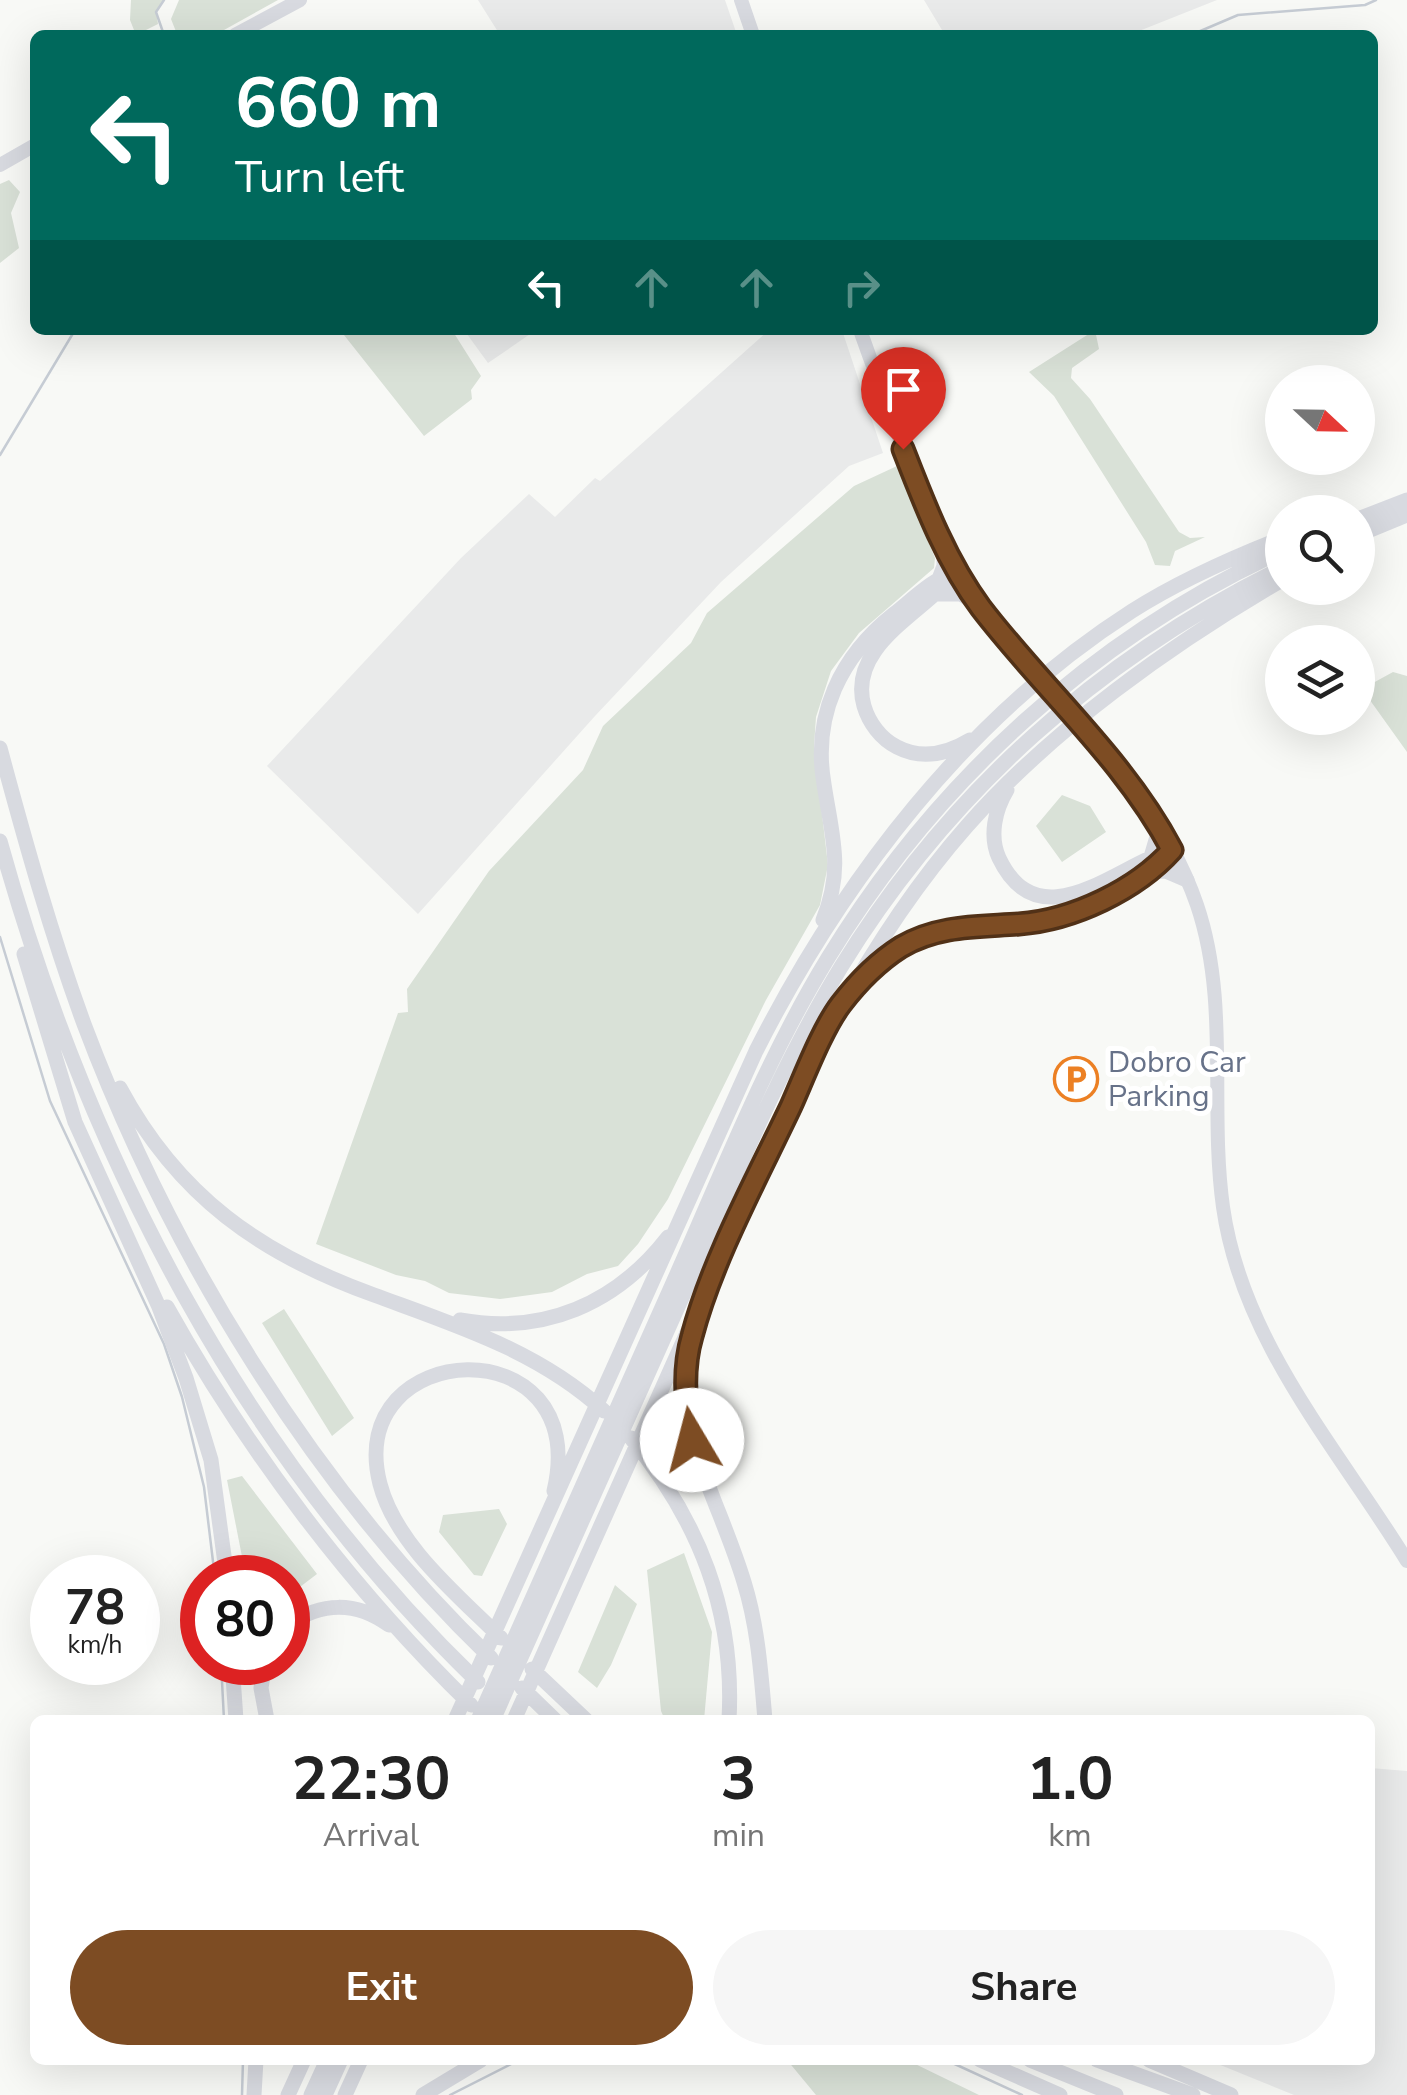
<!DOCTYPE html>
<style>
body{margin:0;font-family:"Nunito Sans",sans-serif;background:#f6f6f6;color:#222;height:100vh;display:flex;flex-direction:column;font-size:38px;white-space:nowrap}
*{box-sizing:border-box;margin:0}
p{font-size:32px;color:#767676}
.icon{flex:none;width:55px;height:55px;fill:none;stroke:currentColor;stroke-width:2;stroke-linecap:round;stroke-linejoin:round}
.map{position:relative;flex:1;overflow:hidden}
.panel{position:absolute;left:30px;top:1715px;width:1345px;height:350px;display:flex;flex-direction:column;background:#fff;border-radius:15px;box-shadow:0 10px 40px #0002}
.panel>*{flex:none}
.hud{position:absolute;left:30px;top:30px;width:1348px;height:305px;border-radius:15px;box-shadow:0 10px 40px #0002;background:#00695c;color:#fff;overflow:hidden}
.needle{width:65px;rotate:112deg}
.fabs{position:absolute;left:1265px;top:365px;display:grid;gap:20px}
.fabs a{display:grid;place-items:center;width:110px;height:110px;border-radius:50%;background:#fff;box-shadow:0 10px 40px #0002;font-size:50px}
.speed{position:absolute;left:30px;top:1555px;display:flex;gap:20px;font-size:50px;font-weight:700;text-align:center}
.speed>*{display:grid;place-content:center;width:130px;height:130px;border-radius:50%;background:#fff;box-shadow:0 10px 40px #0002;line-height:1}
.speed small{font-size:25px;font-weight:400}
.speed .limit{border:15px solid #d22;background:#fff;color:#111}
.pin{position:absolute;display:grid;place-items:center;width:85px;height:85px;color:#fff;margin:-102px -42px;border-radius:50% 50% 50% 0;rotate:-45deg;box-shadow:0 0 10px #0007}
.pin .icon{rotate:45deg}
.me{position:absolute;width:110px;margin:-55px;rotate:352deg;stroke-linejoin:round;filter:drop-shadow(0 0 8px #0008)}
.turn{display:flex;align-items:center;gap:35px;height:210px;padding:0 40px;font-size:45px}
.turn .icon{width:130px;height:130px;stroke-width:2.5}
.turn b{display:block;font-size:70px;line-height:85px}
.lanes{display:flex;align-items:center;height:95px;padding:0 40px;background:#0003;justify-content:center;gap:50px;direction:ltr}
.lanes .off{opacity:.35}
.eta{display:flex;justify-content:space-evenly;align-items:center;height:170px;text-align:center}
.eta b{font-size:60px;font-weight:700;line-height:70px}
.action{display:flex;gap:20px;margin-top:auto;padding:20px 40px}
.action a{flex:1;height:115px;border-radius:60px;background:#7d4c23;color:#fff;font-size:40px;font-weight:700;line-height:115px;text-align:center}
.action a+a{background:#f6f6f6;color:#222}
.map>svg:first-child{display:block}
.built{fill:#e9eaea}
.green{fill:#d9e1d7}
.lines{fill:none;stroke-linecap:round;stroke-linejoin:round}
.stream{stroke:#c6ccd4;stroke-width:2.5}
.major{stroke:#d8dae0;stroke-width:14}
.highway{stroke:#d8dae0;stroke-width:15}
.route-casing{stroke:#513117;stroke-width:25}
.route{stroke:#7d4c23;stroke-width:18}
.labels{text-anchor:middle;dominant-baseline:central;stroke-width:10;stroke-linejoin:round;paint-order:stroke}
.poi-label{font-size:30px;fill:#677289;stroke:#fff;text-anchor:start}
</style>
<div class="map">
<svg width="1407" height="2095" viewBox="0 0 1407 2095">
<rect width="100%" height="100%" fill="#f8f9f6"/>
<path class="built" d="M478 0H725L737 35H500Z
M924 0H1217L1129 35H945Z
M464 330H536L488 363Z
M769 330H842L883 453 849 466 721 582 595 716 418 914 267 766 461 558 529 494 555 517 595 478 600 481Z
M1370 1768 1407 1771V2095H1294L1208 2060H1370Z"/>
<path class="green" d="M131 0H164L156 12 158 24 136 35 130 20Z
M179 0H278L215 35 177 34 171 19Z
M9 180 20 192 11 213 19 248 0 263V184Z
M340 330H452L481 376 471 390 472 399 424 436Z
M1095 330 1099 349 1072 368 1071 378 1090 399 1179 532 1190 538 1205 537 1175 551 1170 566 1155 565 1146 542 1054 396 1029 372Z
M897 466 935 558 934 568 859 633 831 671 816 717 814 746 828 865 820 905 766 1000 668 1199 638 1244 618 1266 587 1274 552 1292 500 1299 449 1293 425 1281 396 1275 316 1244 398 1013 408 1012 407 989 489 871 583 770 603 726 691 643 707 613 854 486Z
M1393 672 1407 676V752L1362 689Z
M1062 795 1090 806 1106 832 1062 862 1036 826Z
M284 1309 354 1418 332 1436 262 1323Z
M242 1476 317 1574 288 1596V1578L246 1577 227 1480Z
M499 1509 507 1524 482 1576 474 1575 439 1532 443 1515Z
M684 1553 712 1632 704 1720H665L661 1711 647 1570Z
M615 1585 637 1604 611 1665 597 1688 578 1672Z
M787 2060H907L979 2095H816Z"/>
<g class="lines">
<path class="stream" d="M164 0 156 12 164 35
M1191 35 1238 15 1365 5 1376 0
M0 455 75 330
M0 937 50 1101 164 1344 182 1397 204 1487 215 1578
M221 1662 224 1720
M946 2060 1022 2095
M242 2095 243 2060
M450 2095 519 2060"/>
<path class="major" d="M741 0 753 35
M235 35 300 0
M0 165 35 145
M860 330C894 424 925 520 979 605 1056 699 1157 788 1197 905 1230 1002 1209 1107 1223 1207 1242 1342 1338 1449 1407 1561"/>
<path class="highway" d="M1358 519 1407 500
M1358 535 1407 515
M955 574C923 613 847 646 864 706 869 723 881 739 897 747 922 760 947 754 970 740
M939 579 944 566V544
M940 594H961L979 605
M0 748C25 841 51 934 84 1024 171 1255 313 1487 491 1658
M1007 790C995 810 989 836 999 858 1038 940 1113 870 1164 852
M0 841C87 1155 242 1454 478 1682
M1151 857 1159 830 1157 820
M1150 872 1166 871 1187 880
M823 920C844 868 832 837 824 784 812 715 841 656 894 614 913 599 934 578 957 571
M24 954 75 1122 159 1307 186 1378 211 1460 227 1578
M860 984C889 949 929 928 975 925 996 924 1016 925 1037 922 1085 914 1140 885 1173 849
M120 1088C178 1196 260 1254 374 1295 455 1325 539 1351 604 1411
M167 1307C248 1452 352 1589 471 1705
M460 1320C544 1335 616 1304 668 1237
M691 1336C672 1434 717 1493 744 1582 758 1627 761 1673 765 1720
M631 1438C699 1521 735 1611 729 1720
M288 1625C321 1602 356 1601 389 1625
M501 1638C458 1595 396 1545 380 1484 342 1337 593 1324 554 1491
M232 1662 236 1720
M265 1662 261 1688 267 1720
M532 1669 586 1720
M522 1688 555 1720
M455 1720 756 1051C843 879 968 716 1132 611 1179 581 1231 558 1282 538
M478 1720C543 1575 608 1430 672 1285 721 1176 765 1061 828 958 936 781 1094 637 1282 551
M493 1720C555 1580 618 1440 681 1300 731 1188 777 1072 841 967 948 793 1099 658 1282 568
M514 1720C585 1564 654 1407 724 1250 793 1099 856 952 967 826 1052 729 1172 644 1282 580
M980 2060 1060 2095
M1030 2060 1116 2095
M1097 2060 1193 2095
M1149 2060 1231 2095
M254 2095 256 2060
M288 2095 304 2060
M311 2095 327 2060
M325 2095 341 2060
M345 2095 361 2060
M423 2095 481 2060"/>
</g>
<g class="lines">
<defs>
<path id="route" d="M692 1440C685 1406 682 1370 692 1336 712 1260 757 1178 791 1106 804 1077 822 1029 841 1004 857 983 879 961 901 947 938 925 978 927 1019 924 1073 920 1136 890 1172 850 1124 759 1043 689 981 608 946 561 924 503 903 449"/>
</defs>
<use href="#route" class="route-casing"/>
<use href="#route" class="route"/>
</g>
<defs>
<symbol id="parking-ring" viewBox="-11 -11 22 22"><circle r="9.5" fill="#fff" stroke="#ec8024" stroke-width="1.5"/><path d="M-3.5-5.5H1a3.5 3.5 0 0 1 0 7H-1V5.5H-3.5ZM-1-3.4V-.6H.8a1.4 1.4 0 0 0 0-2.8Z" fill="#ec8024"/></symbol>
</defs>
<g fill-rule="evenodd">
<use href="#parking-ring" x="1051" y="1054" width="50" height="50"/>
</g>
<g class="labels">
<g class="poi-label">
<text x="1108" y="1062">Dobro Car<tspan x="1108" dy="34">Parking</tspan></text>
</g>
</g>
</svg>
<div class="fabs">
<a><svg class="needle" viewBox="-14 -14 28 28"><path d="M0-13l5 13h-10z" fill="#e53935"/><path d="M0 13l5-13h-10z" fill="#767676"/></svg></a>
<a><svg class="icon" aria-label="search" viewBox="0 0 24 24"><circle cx="10" cy="10" r="6"/><path d="M15 15l6 6"/></svg></a>
<a><svg class="icon" aria-label="layers" viewBox="0 0 24 24"><path d="M12 4l9 5-9 5-9-5zM3 14l9 5 9-5"/></svg></a>
</div>
<div class="speed"><div>78<small>km/h</small></div><div class="limit">80</div></div>
<div class="pin" style="left:903px;top:449px;background:#d93025"><svg class="icon" aria-label="arrive" viewBox="0 0 24 24"><path d="M6 21V4h12l-3 4 3 4H6"/></svg></div>
<svg class="me" style="left:692px;top:1440px" viewBox="-20 -20 40 40"><circle r="19" fill="#fff"/><path d="M0-13L10 11 0 6-10 11z" fill="#7d4c23"/></svg>
<div class="hud">
<div class="turn"><svg class="icon" aria-label="left" viewBox="0 0 24 24"><path d="M17 20v-9H6M10 6l-5 5 5 5"/></svg><div><b>660 m</b>Turn left</div></div>
<div class="lanes"><svg class="icon" aria-label="left" viewBox="0 0 24 24"><path d="M17 20v-9H6M10 6l-5 5 5 5"/></svg><svg class="icon off" aria-label="ahead" viewBox="0 0 24 24"><path d="M12 20V5M6 11l6-6 6 6"/></svg><svg class="icon off" aria-label="ahead" viewBox="0 0 24 24"><path d="M12 20V5M6 11l6-6 6 6"/></svg><svg class="icon off" aria-label="right" viewBox="0 0 24 24"><path d="M7 20v-9h11M14 6l5 5-5 5"/></svg></div>
</div>
<section class="panel">
<div class="eta">
<div><b>22:30</b><p>Arrival</p></div>
<div><b>3</b><p>min</p></div>
<div><b>1.0</b><p>km</p></div>
</div>
<div class="action"><a>Exit</a><a>Share</a></div>
</section>
</div>
